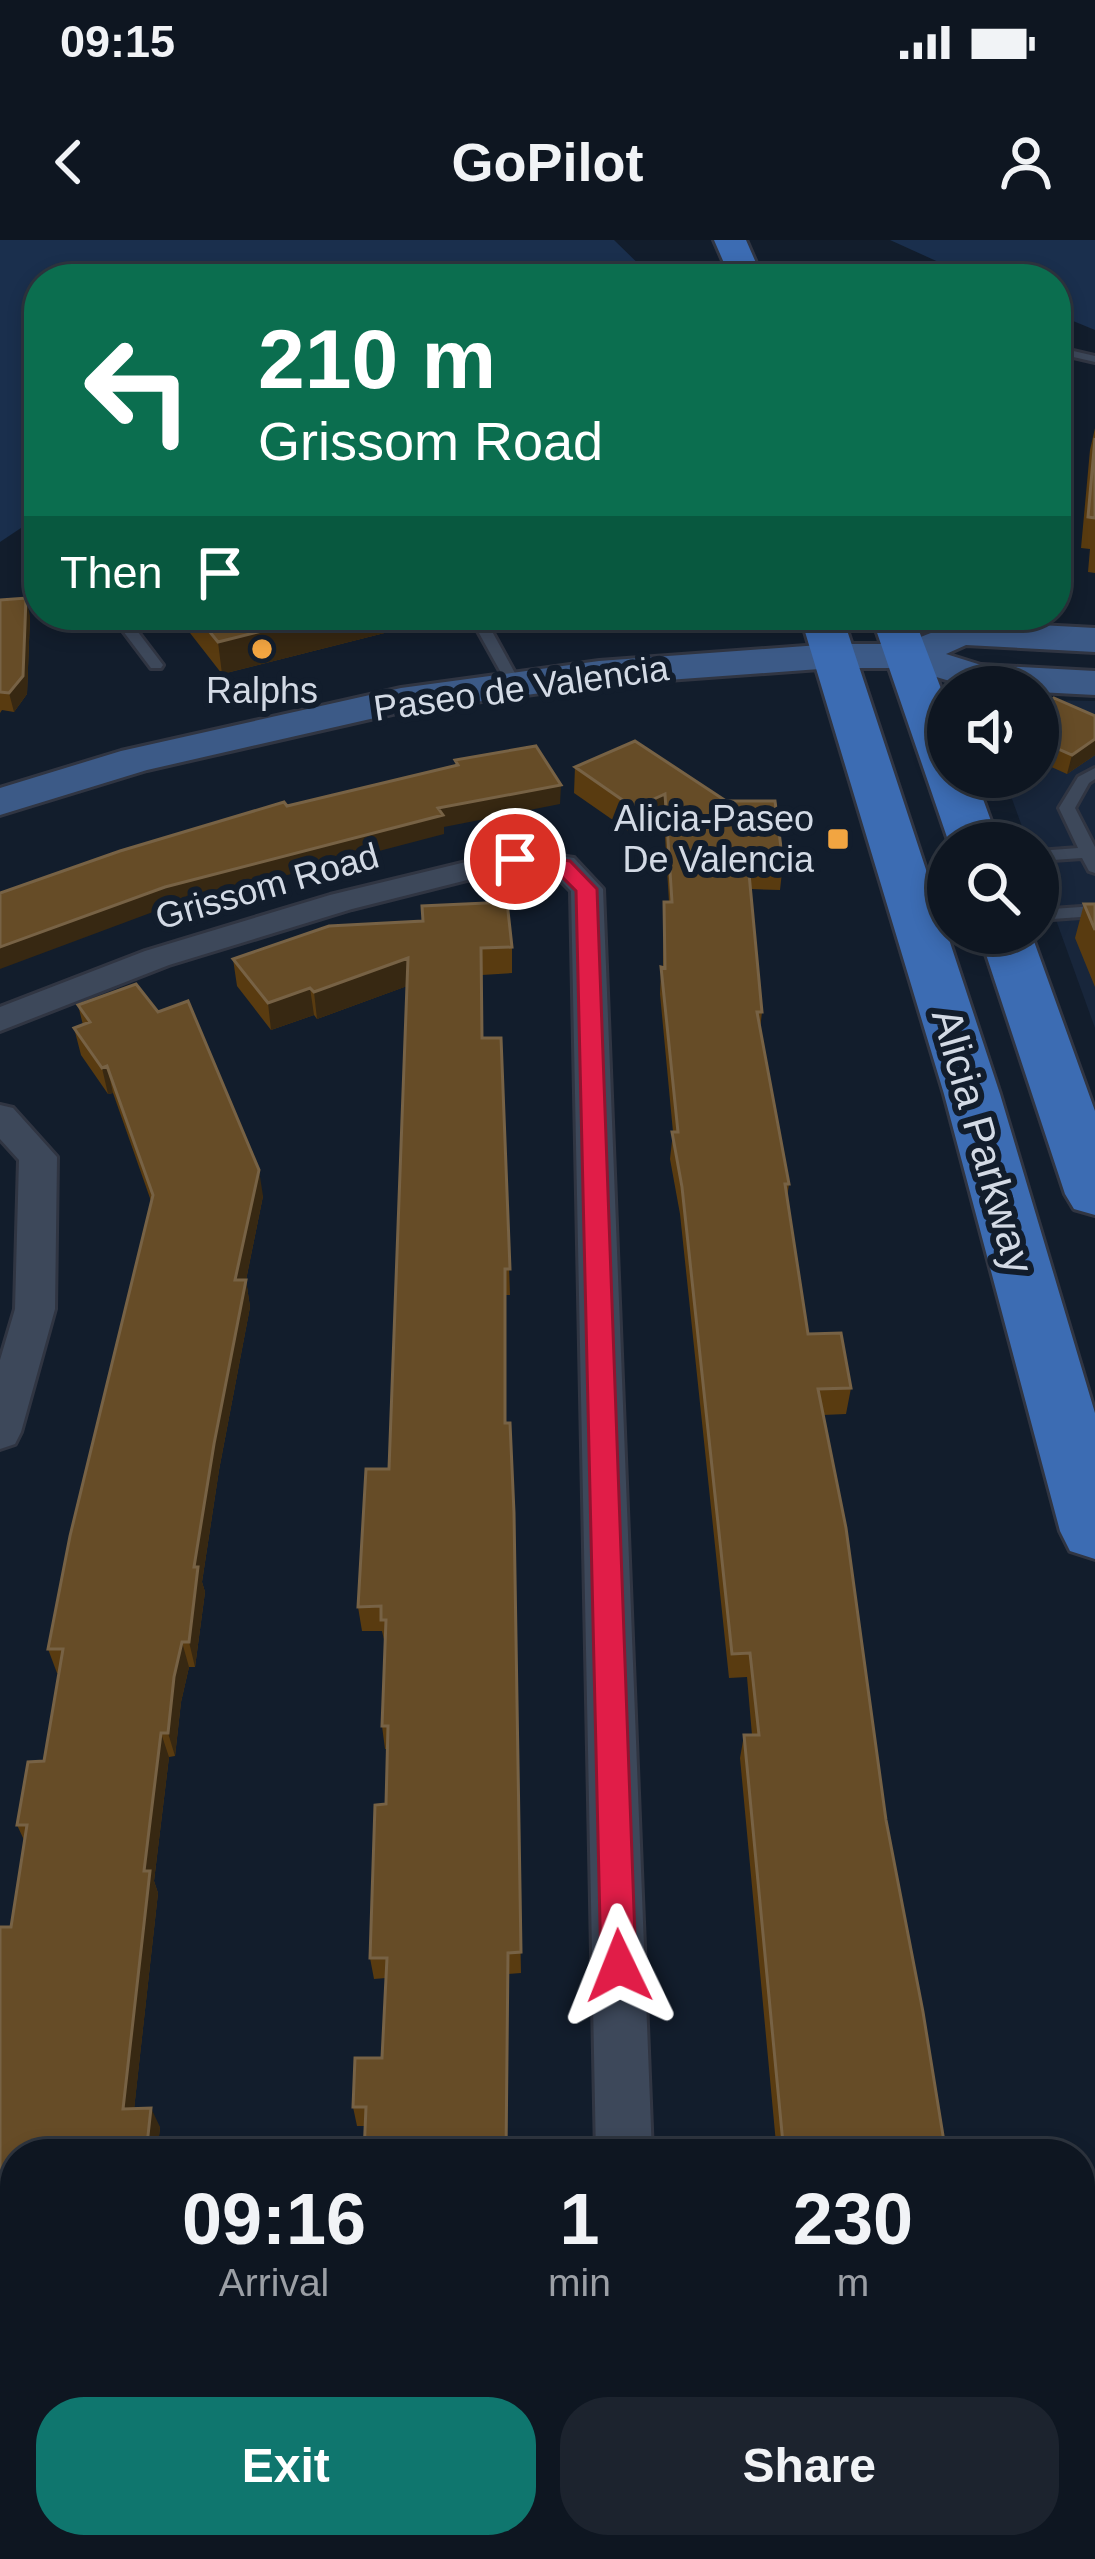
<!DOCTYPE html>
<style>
body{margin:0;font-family:Arial,sans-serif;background:#1c232e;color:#f1f3f6;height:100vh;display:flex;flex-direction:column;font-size:45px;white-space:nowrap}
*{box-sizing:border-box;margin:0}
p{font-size:39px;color:#9b9fa5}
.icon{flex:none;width:66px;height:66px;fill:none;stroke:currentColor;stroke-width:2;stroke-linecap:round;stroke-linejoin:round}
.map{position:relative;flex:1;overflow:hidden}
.drawer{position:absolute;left:0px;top:1899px;width:1095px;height:420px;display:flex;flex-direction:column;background:#0e1621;border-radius:48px 48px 0 0;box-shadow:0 6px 18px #0003,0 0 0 3px #2e353f}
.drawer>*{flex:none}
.hud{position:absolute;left:24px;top:24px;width:1047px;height:366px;border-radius:48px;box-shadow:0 6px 18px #0003,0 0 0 3px #2e353f;background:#0b6e4f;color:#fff;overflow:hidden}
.fabs{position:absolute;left:927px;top:426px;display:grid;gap:24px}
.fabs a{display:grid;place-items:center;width:132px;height:132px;border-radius:50%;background:#0e1621;box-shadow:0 6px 18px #0003,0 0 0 3px #2e353f;font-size:60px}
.pin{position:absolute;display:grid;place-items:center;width:102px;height:102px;color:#fff;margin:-51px;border:6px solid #fff;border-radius:50%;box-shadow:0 3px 12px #0007}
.me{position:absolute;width:132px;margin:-66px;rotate:358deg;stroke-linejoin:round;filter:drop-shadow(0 0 9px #0008)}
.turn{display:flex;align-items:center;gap:42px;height:252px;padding:0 36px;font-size:54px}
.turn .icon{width:156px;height:156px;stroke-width:2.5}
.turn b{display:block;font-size:84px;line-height:102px}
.then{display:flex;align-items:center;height:114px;padding:0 36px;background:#0003;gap:24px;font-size:45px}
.eta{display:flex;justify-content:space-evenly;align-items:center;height:204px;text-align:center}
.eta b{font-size:72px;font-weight:700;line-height:84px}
.button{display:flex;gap:24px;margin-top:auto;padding:24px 36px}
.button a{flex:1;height:138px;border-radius:48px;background:#0f766e;color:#fff;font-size:48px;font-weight:700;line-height:138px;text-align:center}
.button a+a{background:#1c232e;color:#f1f3f6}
.status{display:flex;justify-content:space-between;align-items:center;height:84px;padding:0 60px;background:#0e1621;direction:ltr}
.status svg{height:33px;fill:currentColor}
header{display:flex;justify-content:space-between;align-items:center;height:156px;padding:0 36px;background:#0e1621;font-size:54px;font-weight:700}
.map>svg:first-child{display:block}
.built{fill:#18263b}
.green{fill:#1a2f4d}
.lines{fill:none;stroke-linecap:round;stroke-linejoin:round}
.service-casing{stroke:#303542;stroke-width:6}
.minor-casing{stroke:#303542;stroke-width:6}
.secondary-casing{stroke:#303542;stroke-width:6}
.primary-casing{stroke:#303542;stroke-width:6}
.path{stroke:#717a87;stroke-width:4.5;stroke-dasharray:1.5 4.5;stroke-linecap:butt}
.service{fill:#3d485a;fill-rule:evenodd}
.minor{fill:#3d485a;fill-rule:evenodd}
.secondary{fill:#3c5a87;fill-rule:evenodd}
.primary{fill:#3c6cb3;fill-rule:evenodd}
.wall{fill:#593b10}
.shaded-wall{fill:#372812}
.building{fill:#664c27;stroke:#776245;stroke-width:3}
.route{fill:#e11d48;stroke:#92132f;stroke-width:3}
.poi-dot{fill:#f2a541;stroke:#121d2c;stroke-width:4.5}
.labels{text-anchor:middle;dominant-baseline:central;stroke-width:12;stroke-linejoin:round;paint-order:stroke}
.far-street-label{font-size:36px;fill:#d3dae5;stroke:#121d2c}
.far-poi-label{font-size:36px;fill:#d3dae5;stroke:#121d2c}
.street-label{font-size:42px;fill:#d3dae5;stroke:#121d2c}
</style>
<div class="status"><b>09:15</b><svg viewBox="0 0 49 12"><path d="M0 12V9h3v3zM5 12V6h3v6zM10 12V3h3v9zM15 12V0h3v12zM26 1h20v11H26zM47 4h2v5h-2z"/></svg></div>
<header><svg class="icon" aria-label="back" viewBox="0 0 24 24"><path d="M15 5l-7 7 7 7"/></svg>GoPilot<svg class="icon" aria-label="person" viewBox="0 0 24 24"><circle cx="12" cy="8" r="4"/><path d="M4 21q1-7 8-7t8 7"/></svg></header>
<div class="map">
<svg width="1095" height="2319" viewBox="0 0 1095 2319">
<rect width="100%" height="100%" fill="#121d2c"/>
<path class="built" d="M1038 460 1095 461V788L1038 630V603H1028L1004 537H1038Z"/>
<path class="green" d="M0 0H614L654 39H39V276L0 302Z
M890 0H1095V90L1056 74V39H976Z"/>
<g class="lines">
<defs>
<path id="service" d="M1056 107 1095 116V122L1056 113Z
M1056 133 1062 136 1067 149 1057 147Z
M111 375H125L163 425 161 428H151Z
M469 375H483L521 444 519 447H509Z
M1095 528V539L1089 543 1075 568 1095 607V633L1089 631 1082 618 1038 621V611L1078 608 1059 568 1078 537Z
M1095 666V676L1038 680V670Z"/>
<path id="minor" d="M515 610 574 618 603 649 652 1914H596L571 651 553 633 515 628 352 669 169 725 0 791V767L145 711 330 655Z
M0 865 13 868 57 917 55 1069 21 1192 15 1204 0 1209V1120L15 1069 19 920 0 899Z
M604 2304H668V2319H604Z"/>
<path id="secondary" d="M961 381 1095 388V412L966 405 946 414 981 425 1095 431V455L1038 452V447H970L906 428H833L599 445 401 472 147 530 0 575V548L121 511 401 448 599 421 833 404H903Z"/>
<path id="primary" d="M714 0H746L763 39H731Z
M800 375H842L1000 854 1095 1173V1319L1070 1311 1060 1291 944 854Z
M871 375H913L948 467V537H975L999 603H949Z
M979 693H1031L1095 871V975L1074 969 1065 954Z"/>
</defs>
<use href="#service" class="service-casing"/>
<use href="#minor" class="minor-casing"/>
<use href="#secondary" class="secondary-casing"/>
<use href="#primary" class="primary-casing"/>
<path class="path" d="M786 23 793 39"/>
<use href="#service" class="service"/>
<use href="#minor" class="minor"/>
<use href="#secondary" class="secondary"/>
<use href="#primary" class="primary"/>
</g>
<path class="wall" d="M1095 188V333L1088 332 1090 309 1081 308 1090 210Z
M0 360 30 376 27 454 14 472 2 470 0 473Z
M176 375H420V384L222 434Z
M1038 469 1095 476V515L1067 534 1038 521Z
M635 501 783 623 780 650 751 649 762 772 760 790 789 944 787 958 808 1094 851 1148 846 1174 823 1175 886 1580 946 1914H777L740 1518 744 1495H752L747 1437 729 1438 680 974 670 919 673 892 660 754 661 727H663L664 662H669L664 580 633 594 574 553 575 527Z
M1084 664H1095V747L1075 698Z
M512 707V733L482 735 483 798H501L510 1055H506V1183H510L521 1733 508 1734 507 1914H364L365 1886H357L353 1867 382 1818 386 1738 374 1739 370 1718 386 1564 388 1509H385L382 1486 385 1404 382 1391H362L358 1367 389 1229 407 746 317 779 314 775 271 790 237 746 233 719Z
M78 765 263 956 246 1040 250 1067 219 1230 202 1342 205 1352 195 1427H189L181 1462 175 1516 169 1517 154 1641 158 1653 134 1869 160 1887 157 1914H15L89 2304 88 2319H0L11 1687 24 1600 17 1585 44 1521 59 1433H57L48 1409 151 961 113 853 108 854 81 815 74 788 83 785Z
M842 2304H996L998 2319H843Z"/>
<path class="shaded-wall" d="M26 358 30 376 27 454 14 472 9 453Z
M326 375H420V384L222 434 218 402Z
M1095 499V515L1067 534 1072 515Z
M561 545 560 564 444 587V594L169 666 0 729V707L165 647 438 568Z
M665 554 664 580 633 594 634 568Z
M408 718 410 745 317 779 314 752Z
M310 748 314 775 271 790 268 763Z
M107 826 113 853 108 854 102 828Z
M259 930 263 956 246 1040 250 1067 219 1230 202 1342 205 1352 195 1427 189 1402 194 1327 235 1040Z
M182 1402 189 1427 181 1462 175 1516 168 1493 174 1437Z
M161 1493 169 1517 154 1641 158 1653 132 1888 123 1869 144 1631Z
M151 1868 160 1887 157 1914H146Z
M76 2304H89L88 2319H75Z"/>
<path class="building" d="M1095 198V278L1088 277Z
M26 358 23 436 9 453 0 452V360Z
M196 375H326L218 402Z
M1054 458 1095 476V499L1072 515 1038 500V469Z
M635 501 726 561H775L783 623H748L762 772H757L789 944H785L808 1094 841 1093 851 1148 818 1149 846 1288 886 1580 923 1772 946 1914H784L744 1495H759L750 1413 732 1414 682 947 672 892H678L661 727 665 728 664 662H672L665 554 634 568 575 527Z
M536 506 561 545 438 568 443 575 165 647 0 707V653L120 611 284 562 287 566 458 525 455 520Z
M507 662 512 707 481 708 482 798H501L510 1029H505V1183H510L514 1273 521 1712 508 1713 506 1914H364L366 1867H353L355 1818H382L387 1718H370L375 1565 386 1564 388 1486H382L386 1380H381V1366L358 1367 366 1229H389L408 718 314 752 310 748 268 763 233 719 329 686 423 681 422 666Z
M1084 664H1095V690Z
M136 744 158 772 188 761 259 930 235 1040H246L214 1204 194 1327H198L189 1402H182L174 1437 168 1493H161L144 1631H150L123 1869 151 1868 146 1914H15V2304H76L75 2319H0V1687H11L27 1585H17L28 1522 44 1521 63 1409H48L70 1296 153 955 107 826 102 828 74 788 90 782 78 765Z
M337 2304H522L521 2319H336Z
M850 2304H996L998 2319H852Z"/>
<path class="route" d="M515 613 570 621 597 649 636 1726 631 1738 619 1743 606 1738 601 1726 576 651 556 631 508 624V615Z"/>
<g class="poi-dot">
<circle cx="262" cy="409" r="12"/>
<rect x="826" y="587" width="24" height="24" rx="6"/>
</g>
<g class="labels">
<g class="far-street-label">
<text transform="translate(521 448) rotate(-8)">Paseo de Valencia</text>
<text transform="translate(267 646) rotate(-16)">Grissom Road</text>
</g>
<g class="far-poi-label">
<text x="262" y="450">Ralphs</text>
<text x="814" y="578" text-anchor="end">Alicia-Paseo<tspan x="814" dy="41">De Valencia</tspan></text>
</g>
<g class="street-label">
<text transform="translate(983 901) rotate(74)">Alicia Parkway</text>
</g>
</g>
</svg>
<div class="fabs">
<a><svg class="icon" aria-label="sound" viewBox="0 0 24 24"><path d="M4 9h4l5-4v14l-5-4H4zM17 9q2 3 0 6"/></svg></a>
<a><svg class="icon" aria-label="search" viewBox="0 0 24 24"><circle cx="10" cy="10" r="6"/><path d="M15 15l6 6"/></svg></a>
</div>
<div class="pin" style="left:515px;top:619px;background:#d93025"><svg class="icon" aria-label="arrive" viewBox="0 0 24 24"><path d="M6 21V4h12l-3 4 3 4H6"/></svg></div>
<svg class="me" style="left:619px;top:1726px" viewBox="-20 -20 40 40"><path d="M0-17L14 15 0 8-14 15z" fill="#e11d48" stroke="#fff" stroke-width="4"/></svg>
<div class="hud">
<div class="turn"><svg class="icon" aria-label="left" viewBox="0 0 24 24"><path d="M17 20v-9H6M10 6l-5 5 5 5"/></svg><div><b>210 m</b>Grissom Road</div></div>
<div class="then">Then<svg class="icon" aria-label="arrive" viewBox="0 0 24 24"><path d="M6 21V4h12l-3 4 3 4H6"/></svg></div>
</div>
<section class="drawer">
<div class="eta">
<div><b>09:16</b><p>Arrival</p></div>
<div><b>1</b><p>min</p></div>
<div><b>230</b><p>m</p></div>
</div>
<div class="button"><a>Exit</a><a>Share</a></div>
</section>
</div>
